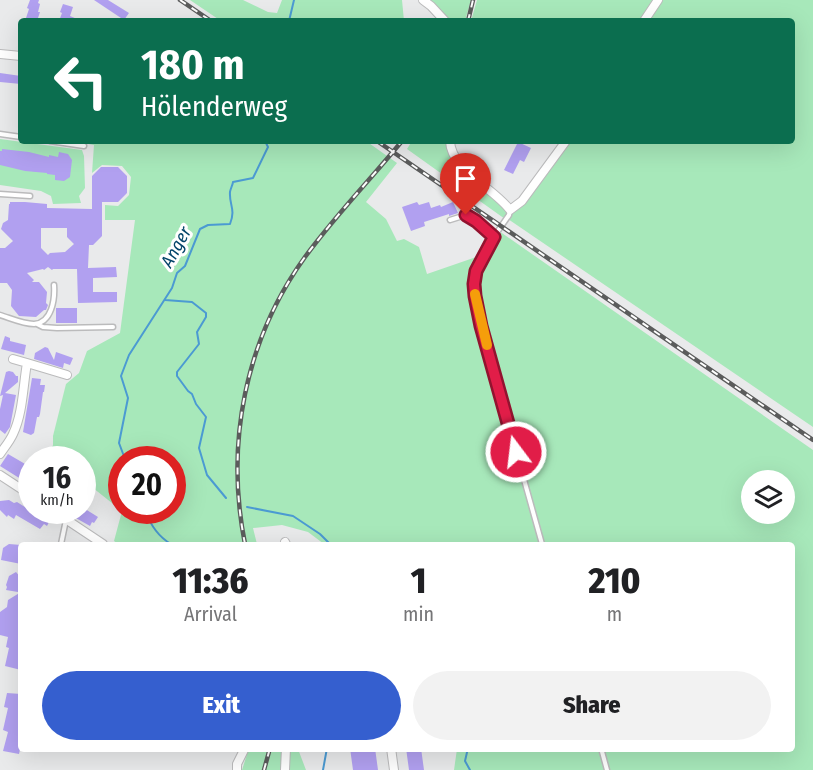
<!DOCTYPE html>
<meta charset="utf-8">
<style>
body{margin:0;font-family:"Fira Sans Condensed",sans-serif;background:#f2f2f2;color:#202124;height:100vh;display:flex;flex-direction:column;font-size:22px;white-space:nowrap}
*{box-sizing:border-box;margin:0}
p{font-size:20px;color:#757577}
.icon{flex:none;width:33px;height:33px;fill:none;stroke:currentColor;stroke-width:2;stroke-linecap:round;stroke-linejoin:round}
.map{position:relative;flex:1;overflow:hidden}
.drawer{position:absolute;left:18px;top:542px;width:777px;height:210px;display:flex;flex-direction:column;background:#fff;border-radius:6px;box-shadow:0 6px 24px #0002}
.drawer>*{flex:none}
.banner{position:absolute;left:18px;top:18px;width:777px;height:126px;border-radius:6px;box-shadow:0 6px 24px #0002;background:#0b6e4f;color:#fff;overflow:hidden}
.controls{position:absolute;left:741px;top:470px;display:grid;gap:12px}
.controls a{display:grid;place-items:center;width:54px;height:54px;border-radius:50%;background:#fff;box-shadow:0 6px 24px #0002;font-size:30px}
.speed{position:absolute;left:18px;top:446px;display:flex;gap:12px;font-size:30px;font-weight:700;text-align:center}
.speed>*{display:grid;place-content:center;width:78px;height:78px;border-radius:50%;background:#fff;box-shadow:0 6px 24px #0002;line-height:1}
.speed small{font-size:15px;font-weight:400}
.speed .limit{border:9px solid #d22;background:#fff;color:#111}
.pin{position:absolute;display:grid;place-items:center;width:51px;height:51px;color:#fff;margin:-62px -26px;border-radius:50% 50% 50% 0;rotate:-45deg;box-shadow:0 0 6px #0007}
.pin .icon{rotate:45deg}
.me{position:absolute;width:66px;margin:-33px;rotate:345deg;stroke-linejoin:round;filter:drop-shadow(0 0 4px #0008)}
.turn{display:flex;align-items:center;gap:21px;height:126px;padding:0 24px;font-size:27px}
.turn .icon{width:78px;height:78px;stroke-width:2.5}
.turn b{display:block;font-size:42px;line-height:51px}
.eta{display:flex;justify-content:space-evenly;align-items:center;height:102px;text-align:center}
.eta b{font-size:36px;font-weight:800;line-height:42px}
.primary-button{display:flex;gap:12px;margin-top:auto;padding:12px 24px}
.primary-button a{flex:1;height:69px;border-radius:36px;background:#355fcf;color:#fff;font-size:24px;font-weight:800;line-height:69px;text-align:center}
.primary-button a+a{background:#f2f2f2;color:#202124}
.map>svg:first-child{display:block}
.green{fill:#a7e8ba;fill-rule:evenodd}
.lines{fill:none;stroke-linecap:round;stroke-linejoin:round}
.stream{stroke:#4b9ad2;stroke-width:2}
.building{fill:#b1a0f0;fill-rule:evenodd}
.lane-casing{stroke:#bbbbbc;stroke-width:7}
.street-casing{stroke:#bbbbbc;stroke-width:10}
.lane{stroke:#fff;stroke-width:4}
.street{stroke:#fff;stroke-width:8}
.rail-casing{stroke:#5b5c5c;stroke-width:4.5}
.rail{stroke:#fff;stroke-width:2;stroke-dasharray:7;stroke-linecap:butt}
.route-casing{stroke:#92132f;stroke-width:15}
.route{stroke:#e11d48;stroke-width:10}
.slow{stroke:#f59e0b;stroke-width:10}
.labels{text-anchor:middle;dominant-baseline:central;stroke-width:6;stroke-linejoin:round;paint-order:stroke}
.water-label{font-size:18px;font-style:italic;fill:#04456a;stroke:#fff}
</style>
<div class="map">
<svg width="813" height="770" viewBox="0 0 813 770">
<rect width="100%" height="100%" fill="#e9eaeb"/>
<path class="green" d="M190 0H243L268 12 277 13 282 0H402L404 21H221Z
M429 0H471L465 21H449Z
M477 0H656L642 21H471Z
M662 0H813V427L508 219 511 210 567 141H792V21H648Z
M0 139 82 150 84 156 85 188 79 196 81 203 53 204 51 196 41 191 0 185Z
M72 141H366L397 163 366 202 386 219 397 241 404 239 419 247 427 274 482 255 473 283 482 324C479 311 475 298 475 285 476 265 490 248 499 231L813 450V770H454L457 749 792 748V544H324L308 532 282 525 253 528 257 544H118L114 541 122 511 83 480 82 459H55L49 454 53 445V436L66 384 79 373 87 351 120 333 135 220H105V205L118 206 129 195 131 177 122 166 102 165 92 173 94 145ZM122 459H172V510H122ZM752 480H784V513H752Z
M412 141H449V150L509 210 505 219 407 149Z
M249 748 298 749 306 770H242Z"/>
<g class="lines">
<path class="stream" d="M289 21 294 0
M165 300 192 302 206 313V317L197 332 199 344 177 372V376L188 391 192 394 196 404 206 417 199 448 207 475 226 498
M125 459 119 443 128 398 121 376 129 355 172 288 177 273 185 266 200 229 208 225 230 224C236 209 229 205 230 192 230 190 233 184 233 182L253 178 268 147 265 141
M247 507 293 516 320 534 330 544
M145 510C150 524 157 536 171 544
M468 748 465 761 470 770
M323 770 327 748"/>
</g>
<path class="building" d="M30 0H39L38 3 40 4 38 12H40L37 21H25L29 9 27 8Z
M94 0H108L129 13 124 20Z
M63 4 73 7 70 16 82 21H59L62 13 60 12Z
M0 73 21 76V84L0 82Z
M518 142 531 148 524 162 520 160 513 174 504 170Z
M2 149 29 152 49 157V155L58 157 59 152 68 154 72 160 70 177 64 181 55 180V175L47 174V173L25 171 0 165V151H2Z
M101 167H118L127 176V193L118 202H102V236L93 245H89L88 268 116 267 117 277 93 278V292H117V302L78 303 77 269H53L52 270 48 267 44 270 43 269 27 273 34 280 32 282H39L47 292 46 303 48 305 46 310H44L36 317 19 316 11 306 12 290 7 283H0V248H5L13 241 1 229 3 223 8 220 9 204H10V202H25L47 204V208L92 209V176ZM41 228H67V237L74 244 65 252 50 253 48 255 41 248Z
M417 202 419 205 429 202 431 208 440 205 441 207 453 202 458 213 449 216V214L424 222 425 226 411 231 402 207Z
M56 308H77V323H56Z
M5 336 10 338V341L26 345 24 355 1 349Z
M45 347 48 348 54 360 56 352 73 358 70 365 64 363 63 368 34 359 35 353Z
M9 371 13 372 16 376H18V382L5 393 16 395 10 427 5 434 0 430V409L3 395 0 396 6 372Z
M32 378 41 379 40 385H45L44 392H43L40 414 39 417H37L34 433 31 435 23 432Z
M8 454 32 468V486L0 466Z
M9 500 14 503 17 502 28 509 30 507 32 510H34L50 520 47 526 44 524 40 529 16 515 14 519 8 515 7 517 0 510V501Z
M82 507 98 517 94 523 92 522 90 526 74 517 78 510H82Z
M9 544 21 545V564L1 560 3 548Z
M16 572 21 578 18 592 6 590 7 587 6 585 9 576Z
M21 592V670L5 666 9 648 6 647 8 637 0 635V612L7 607 8 600Z
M7 693 21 694V710L19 718H21V728L18 741 21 742V745L19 754 3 751 8 732 3 730 8 708 4 707Z
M350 748H375L378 770H353Z
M406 748H421L424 770H409Z"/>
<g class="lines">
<defs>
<path id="lane" d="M0 134 21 137
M50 141 84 146
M0 194 30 196
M510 210 509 215C496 234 476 260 474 283 473 297 478 312 481 326L542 544
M450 220 466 215 476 221 494 237
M0 315C10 318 23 324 34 324 52 323 55 299 54 285
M37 324 43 327 57 328 113 327
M61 544 66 520
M601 748 607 770"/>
<path id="street" d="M423 0 431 6 445 21
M644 21 658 0
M0 54 21 56
M450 141C451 170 494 188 510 210L522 201 566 141
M27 363 67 375
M0 454C4 448 10 441 13 434 23 413 23 386 27 363L13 359
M0 475 32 496
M52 510 103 544
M285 542 286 544
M391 748 394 770
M237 770V764L245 748
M285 770 286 748"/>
</defs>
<use href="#lane" class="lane-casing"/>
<use href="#street" class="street-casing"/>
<use href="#lane" class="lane"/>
<use href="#street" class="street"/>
<defs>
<path id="rail" d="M180 0 211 21
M468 21 473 0
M377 141 813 440
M245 544C225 444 245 340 305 257 335 216 370 180 402 141
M264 770 270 748"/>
</defs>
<use href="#rail" class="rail-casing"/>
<use href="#rail" class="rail"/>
</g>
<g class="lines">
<defs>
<path id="route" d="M466 215 476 221 494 237 476 271 474 284 475 296 481 326 516 452"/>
</defs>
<use href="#route" class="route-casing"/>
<use href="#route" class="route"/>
<path class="slow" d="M475 294 487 345"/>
</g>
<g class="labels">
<g class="water-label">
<text transform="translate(176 247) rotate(-61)">Anger</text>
</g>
</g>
</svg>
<div class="controls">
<a><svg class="icon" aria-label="layers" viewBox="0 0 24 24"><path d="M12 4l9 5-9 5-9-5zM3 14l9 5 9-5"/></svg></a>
</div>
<div class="speed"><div>16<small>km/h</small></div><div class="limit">20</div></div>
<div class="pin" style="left:466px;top:215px;background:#d93025"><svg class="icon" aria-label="arrive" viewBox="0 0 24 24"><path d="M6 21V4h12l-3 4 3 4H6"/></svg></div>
<svg class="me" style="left:516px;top:452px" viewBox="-20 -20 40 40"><circle r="17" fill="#e11d48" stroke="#fff" stroke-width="3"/><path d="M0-11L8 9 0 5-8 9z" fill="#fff"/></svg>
<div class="banner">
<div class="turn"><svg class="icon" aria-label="left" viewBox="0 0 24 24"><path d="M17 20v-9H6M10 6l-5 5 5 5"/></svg><div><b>180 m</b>Hölenderweg</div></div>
</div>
<section class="drawer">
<div class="eta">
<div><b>11:36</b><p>Arrival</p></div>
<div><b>1</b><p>min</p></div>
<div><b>210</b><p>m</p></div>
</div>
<div class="primary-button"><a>Exit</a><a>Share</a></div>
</section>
</div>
